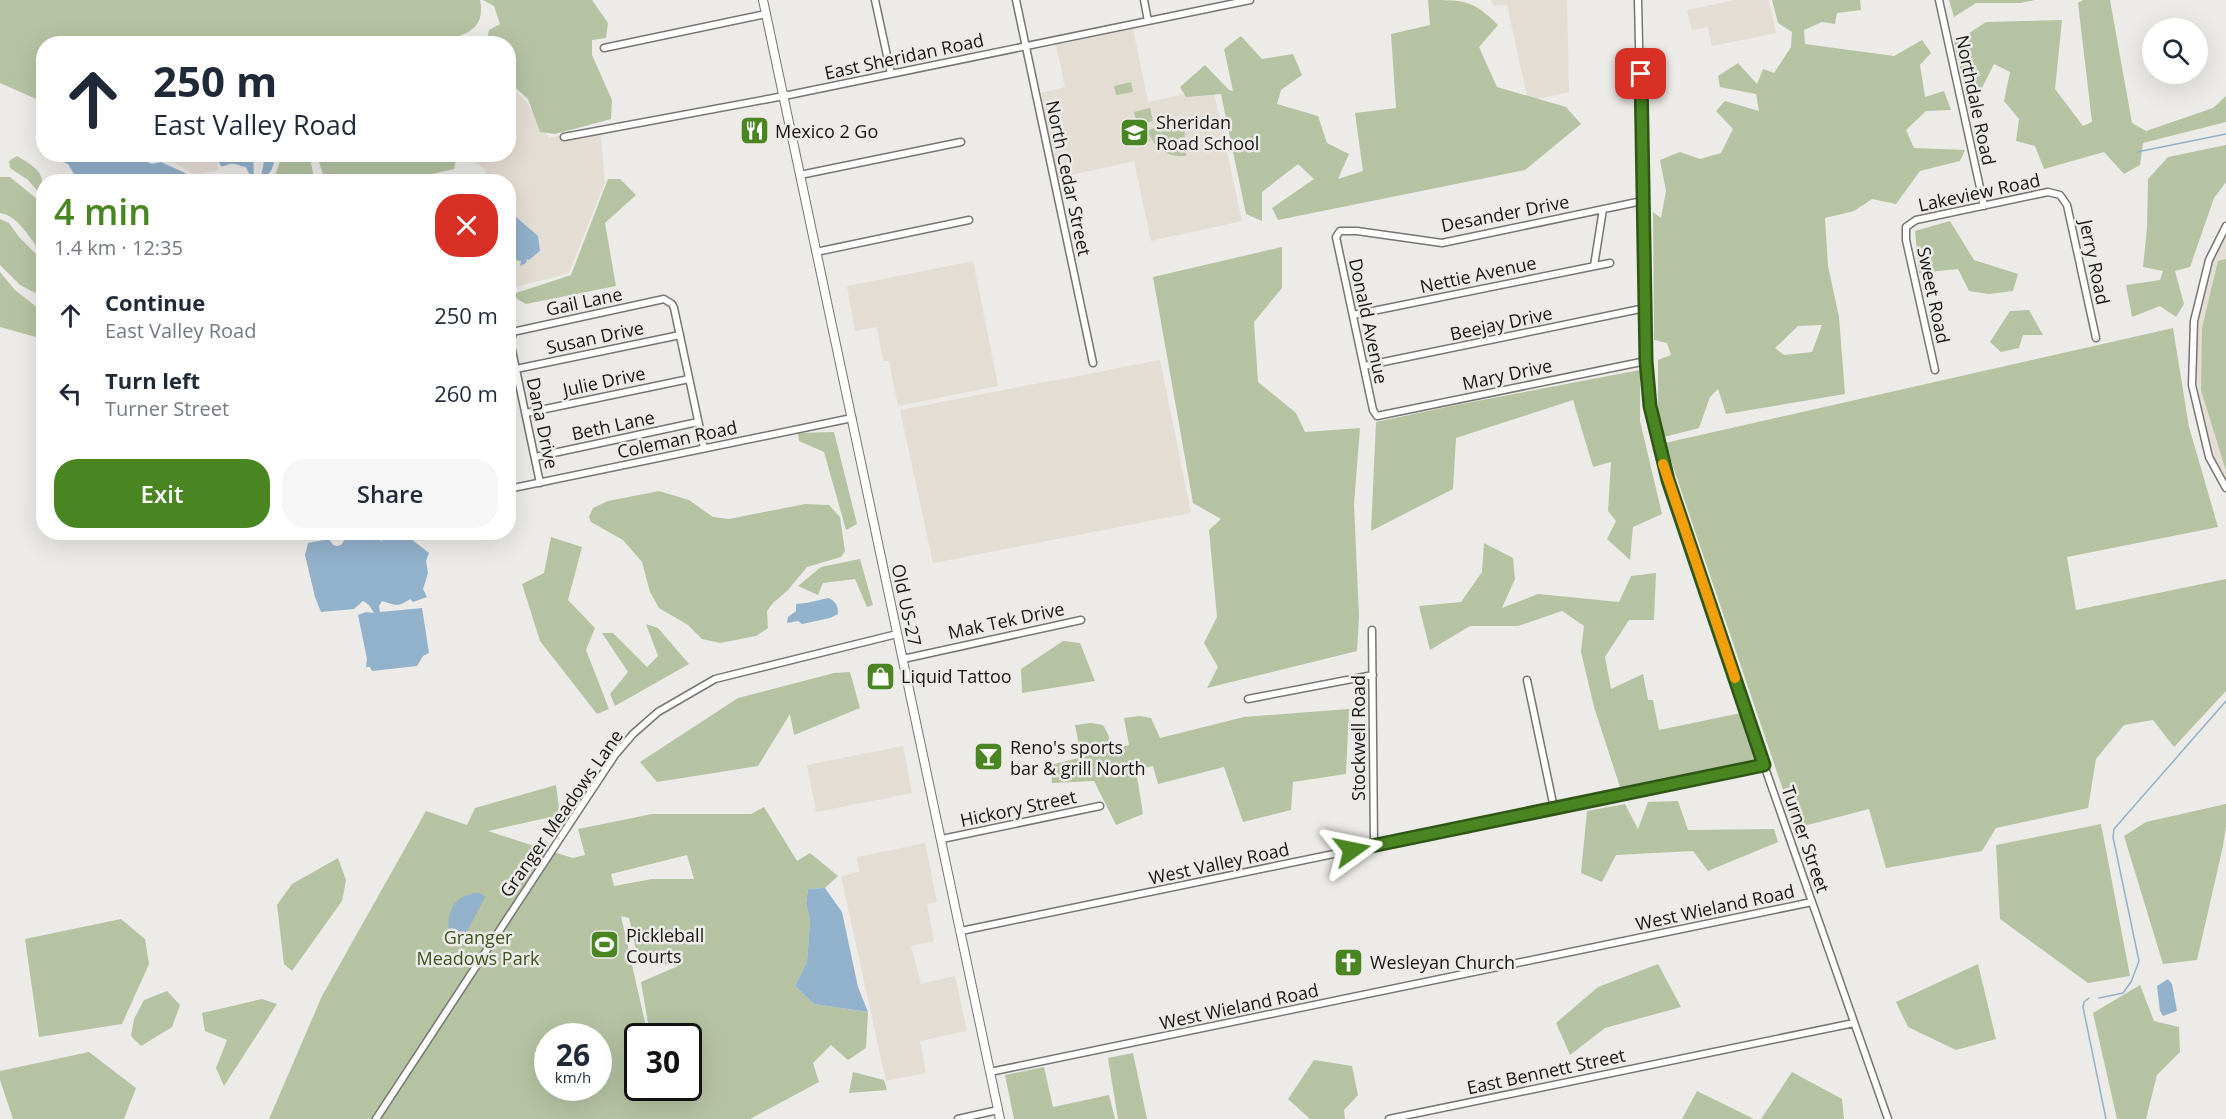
<!DOCTYPE html>
<meta charset="utf-8">
<style>
body{margin:0;font-family:"Open Sans",sans-serif;background:#f6f6f7;color:#1f2937;height:100vh;display:flex;flex-direction:column;font-size:22px;white-space:nowrap}
*{box-sizing:border-box;margin:0}
p{font-size:20px;color:#747a83}
.icon{flex:none;width:33px;height:33px;fill:none;stroke:currentColor;stroke-width:2;stroke-linecap:round;stroke-linejoin:round}
.map{position:relative;flex:1;overflow:hidden}
.panel{position:absolute;left:36px;top:174px;width:480px;height:366px;display:flex;flex-direction:column;background:#fff;border-radius:24px;box-shadow:0 6px 24px #0002}
.panel>*{flex:none}
.top-card{position:absolute;left:36px;top:36px;width:480px;height:126px;border-radius:24px;box-shadow:0 6px 24px #0002;background:#fff;color:#1f2937;overflow:hidden}
.tools{position:absolute;left:2142px;top:18px;display:grid;gap:12px}
.tools a{display:grid;place-items:center;width:66px;height:66px;border-radius:50%;background:#fff;box-shadow:0 6px 24px #0002;font-size:30px}
.speed{position:absolute;left:534px;top:1023px;display:flex;gap:12px;font-size:30px;font-weight:700;text-align:center}
.speed>*{display:grid;place-content:center;width:78px;height:78px;border-radius:50%;background:#fff;box-shadow:0 6px 24px #0002;line-height:1}
.speed small{font-size:15px;font-weight:400}
.speed .limit{border:3px solid #111;border-radius:9px;background:#fff;color:#111}
.pin{position:absolute;display:grid;place-items:center;width:51px;height:51px;color:#fff;margin:-26px;border-radius:12px;box-shadow:0 3px 9px #0006}
.me{position:absolute;width:66px;margin:-33px;rotate:78deg;stroke-linejoin:round;filter:drop-shadow(0 0 4px #0008)}
.turn{display:flex;align-items:center;gap:21px;height:126px;padding:0 18px;font-size:27px}
.turn .icon{width:78px;height:78px;stroke-width:2.5}
.turn b{display:block;font-size:42px;line-height:51px}
.round{display:grid;place-items:center;flex:none;width:63px;height:63px;border-radius:24px;background:#f6f6f7}
.summary{display:flex;align-items:center;justify-content:space-between;height:102px;padding:0 18px}
h1{font-size:36px;font-weight:600;line-height:45px;color:#498521}
.button{display:flex;gap:12px;margin-top:auto;padding:12px 18px}
.button a{flex:1;height:69px;border-radius:24px;background:#498521;color:#fff;font-size:24px;font-weight:600;line-height:69px;text-align:center}
.button a+a{background:#f6f6f7;color:#1f2937}
ul{padding:0;list-style:none}
li{display:flex;align-items:center;gap:18px;height:78px;padding:0 18px}
li div{flex:1}
li b{display:block;font-size:22px}
li em{font-style:normal}
.map>svg:first-child{display:block}
.built{fill:#e3ddd3}
.green{fill:#b5c3a3;fill-rule:evenodd}
.water{fill:#92b1cb}
.lines{fill:none;stroke-linecap:round;stroke-linejoin:round}
.stream{stroke:#92b1cb;stroke-width:1.5}
.minor-casing{stroke:#767572;stroke-width:9}
.major-casing{stroke:#767572;stroke-width:10}
.minor{stroke:#fff;stroke-width:6}
.major{stroke:#fff;stroke-width:8}
.route-casing{stroke:#2f5615;stroke-width:15}
.route{stroke:#498521;stroke-width:10}
.slow{stroke:#f59e0b;stroke-width:10}
.labels{text-anchor:middle;dominant-baseline:central;stroke-width:5;stroke-linejoin:round;paint-order:stroke}
.street-label{font-size:18px;fill:#181716;stroke:#ecebe7}
.poi-label{font-size:18px;fill:#181716;stroke:#ecebe7;text-anchor:start}
.park-label{font-size:18px;fill:#405420;stroke:#ecebe7}
</style>
<div class="map">
<svg width="2226" height="1119" viewBox="0 0 2226 1119">
<rect width="100%" height="100%" fill="#ecebe7"/>
<path class="built" d="M1491 0H1567L1569 92 1528 101 1507 5 1493 6Z
M1735 0H1769L1776 33 1712 46 1708 27 1692 30 1687 10Z
M1133 29 1148 102 1213 88 1242 221 1151 241 1134 161 1058 178 1040 93 1065 87 1056 45Z
M509 86 526 101 549 138 600 127 605 182 569 273 509 289 508 182 486 181 485 169 463 155 508 154Z
M167 155H218L217 164 219 170 195 175 172 161Z
M2226 229V483L2215 460 2205 429 2199 398 2196 365 2198 314 2209 270Z
M973 261 998 386 898 406 889 361H883L877 327 855 331 847 286Z
M1160 360 1191 513 933 563 900 410Z
M903 746 912 793 816 812 807 765Z
M925 843 937 902 927 904 934 941 911 946 921 984 955 976 967 1031 920 1041 926 1073 886 1081 841 876 859 872 857 857Z"/>
<path class="green" d="M0 0H480C488 39 449 38 420 43L44 44 43 102 0 83Z
M483 0H592L608 23 606 38 592 40V55L612 100 611 119 555 134 540 132 528 99 509 82 508 44 486 43 489 30 500 24 494 6Z
M1428 0C1464 0 1473 0 1498 25L1479 47 1497 87 1566 107 1581 124 1525 170 1278 220 1272 208 1314 179 1298 164 1262 192V221L1246 214 1221 94 1186 97 1180 87 1205 65 1229 90 1233 91 1224 49 1241 36 1262 59 1293 54 1302 75 1281 90 1277 104 1318 116 1327 143 1349 154 1338 179 1363 171 1355 113 1396 108 1391 34 1430 25Z
M1772 0H1860L1861 10 1837 13 1835 24 1822 22 1804 30 1805 44 1894 56 1922 40 1931 53 1920 65 1925 97 1944 91 1951 110 1926 111 1906 130 1914 148 1965 150 1960 161 1920 171 1896 204 1872 199 1854 211 1825 218 1828 266 1839 317 1845 394 1726 414 1718 389 1710 397 1699 428 1664 437 1658 411V360L1671 355 1667 343 1654 340 1653 212 1661 218 1666 191 1660 160 1680 152 1700 159 1721 153 1733 129 1716 111 1725 101 1759 111 1756 94 1720 87 1718 76 1738 63 1757 84 1763 69 1774 73 1791 47 1792 32 1778 23ZM1822 325 1812 352 1784 355 1775 348 1798 326Z
M1949 0H2035L2020 3H1976L1954 17Z
M2083 0H2110L2132 123 2146 131 2213 108 2226 96V122L2143 143 2140 165 2124 174 2104 152 2044 169 2035 146 2016 141 2019 119 2004 101 2010 72 1994 64 1982 88 1966 90 1954 43 1986 22 2062 20 2055 89 2083 126 2092 122 2078 3Z
M1131 82 1133 92 1116 95 1114 86Z
M1150 108 1153 121 1137 124 1134 112Z
M1181 118 1184 120 1186 156C1166 157 1156 150 1148 132L1150 141 1143 142 1141 133Z
M2226 145V182L2214 198 2190 267 2175 271 2184 304 2176 317 2160 306 2132 317 2126 285 2160 280 2163 271 2143 267 2147 228 2148 179 2168 157Z
M282 155H309L315 181H270L275 176Z
M317 155V154L457 155 454 169 401 181H325Z
M17 156C39 169 44 172 43 197L28 180 10 168 9 161Z
M0 177H10L43 204V256C33 242 18 215 0 213Z
M608 179H620L636 195 605 223 616 286 526 304 510 295 571 275Z
M0 219 9 223 19 237 43 261V297L20 285 0 265Z
M1950 221 1974 260 2018 274 2013 291 1989 294 1969 291 1958 269 1919 273 1915 231Z
M1282 247V288L1254 322 1258 382 1296 413 1305 432 1360 428 1354 504 1359 616 1357 651 1207 688 1218 667 1204 643 1217 617 1209 530 1221 519 1193 503 1153 277Z
M2226 259V471L2201 390 2202 328 2218 261Z
M0 272 15 290 43 312V339L0 327Z
M2029 310 2043 335H2023L2019 348 2001 352 1990 342 2010 311Z
M2173 328 2189 427 2218 527 2067 557 2076 610 2226 579V691L2174 747 2153 720 2124 725 2096 759 2088 808 1996 828 1982 851 1886 868 1869 809 1796 828 1665 443Z
M1640 370V421L1662 514 1633 527 1630 560 1607 539 1616 521 1608 511 1611 462 1593 467 1573 400 1456 438 1453 489 1371 531 1376 422 1456 405Z
M834 432 857 524 846 530 824 452 799 441 798 433Z
M659 491 689 500 713 517 729 519 805 504 829 505 840 517 845 551 841 557 807 567 788 590 773 603 767 611 768 628 756 636 720 643 702 639 688 625 659 608 650 592 642 562 623 540 591 522 589 517 593 508 608 501Z
M551 537 582 547 568 600 595 628 586 650 609 709 597 714 540 641 522 584 544 573Z
M1484 543 1513 558 1515 579 1502 608 1538 594 1619 602 1631 576 1656 573 1654 620H1629L1605 657 1611 689 1643 674 1648 700H1653L1659 730 1741 713 1756 756 1755 762 1750 765 1624 789 1623 787H1620L1594 707 1581 652 1584 626 1562 611 1518 626H1470L1430 650 1419 606 1461 602 1482 572Z
M860 559 873 605 867 607 855 579 823 583 818 595 798 586 821 567Z
M646 624 658 628 689 664 615 706 610 694 628 672 602 633H613L647 667 658 656Z
M1063 641 1080 643 1095 681 1022 693 1021 669Z
M850 672 860 708 794 735 790 714 758 766 657 782 640 762 738 698 834 673Z
M1349 709 1346 774 1293 782 1291 810 1243 822 1224 767 1158 784 1153 766 1136 770 1143 814 1116 825 1094 781 1052 783 1051 765 1129 745 1124 718 1140 716 1151 718 1160 738 1244 717Z
M1091 723 1103 725 1108 734 1112 748 1081 755 1075 725Z
M556 785 560 815 488 831 531 845 548 842 544 849 573 858 585 855 578 829 652 814H751L764 807 797 861 810 853 838 876 825 888 808 889 806 904 810 920 807 962 795 986 814 1004 868 1012 866 1048 848 1060 831 1045 813 1063 819 1082 750 1119H269L322 996 426 811 467 825 475 808ZM687 855 694 879H652L614 886 611 874ZM621 916 629 918 638 959 678 966 641 982 648 1023 653 1036H688V1088H638V1036H648ZM548 1036H598V1088H548Z
M1678 801 1688 830 1774 829 1778 842 1708 871 1693 851 1616 855 1602 882 1581 873 1587 811 1625 804 1638 829 1648 802Z
M2226 804V826L2223 846 2197 960 2163 964 2124 836 2146 822Z
M2101 824 2130 976 2088 983 2000 919 1996 845Z
M338 858 346 880 342 901 292 971 284 964 277 905 292 884Z
M121 919 145 939 149 964 122 1024 39 1037 25 939Z
M1658 964 1681 1007 1605 1028 1570 1055 1556 1023 1598 987Z
M1978 964 1996 1039 1956 1050 1908 1027 1896 1002Z
M2140 985 2154 1021 2179 1027 2180 1052 2157 1075 2146 1119H2117L2093 1013Z
M167 991 180 1005 172 1027 141 1046 131 1036 134 1019 144 1000Z
M262 999 277 1004 224 1086 216 1068 227 1040 205 1031 202 1013Z
M89 1052 136 1088 124 1119H13L0 1080V1071Z
M1133 1053 1147 1119H1118L1108 1058Z
M1314 1060 1352 1066 1358 1095 1344 1110 1345 1119H1310L1288 1099Z
M1044 1067 1053 1107 1109 1095 1115 1119H1014L1005 1075Z
M853 1072 884 1080 887 1090 849 1093Z
M1792 1072 1842 1099 1844 1119H1761Z
M1697 1091 1754 1119H1682Z"/>
<path class="water" d="M53 155H131L152 164 161 162 185 173 197 181H78L68 164 56 159Z
M223 155H253L254 177 250 176 246 167C240 167 237 163 231 164 227 164 226 167 221 166L219 163Z
M265 155H276L272 169 265 179 261 177 264 161 262 158Z
M508 216 516 217 538 236 540 251 529 260 527 259 526 263 520 266 521 261 509 259Z
M363 532 373 534 381 541 394 535H406L429 553 426 561 428 573 423 589 427 597 413 602 410 599C397 608 396 605 382 601L379 606 380 612 422 608 429 653 423 656 417 666 372 671 370 667H366L367 659 358 615 366 612 374 613 369 605 363 601 354 609 321 612 315 597 305 555 308 543 329 539 333 545 337 546 341 545 345 539Z
M828 598C836 601 838 606 838 614L830 618 802 624 798 621 787 623 788 617 796 611V604C804 604 820 600 828 598Z
M825 888 842 912 858 987 868 1012 814 1004 795 986 807 962 810 920 806 904 808 889Z
M475 893H480L485 897 462 941 459 943C443 934 446 908 461 898 465 895 471 894 475 893Z
M2168 979 2172 984 2177 1011 2163 1016 2160 1011 2157 986Z"/>
<g class="lines">
<path class="stream" d="M2137 152 2226 134
M2089 998 2084 1002 2083 1007 2106 1119
M2099 998 2123 993 2131 982 2139 961 2113 837 2114 829 2226 701"/>
<defs>
<path id="minor" d="M875 0 891 74
M1016 0 1093 363
M1144 0 1148 21
M1638 0 1646 361 1650 406 1668 480 1764 765 1888 1119
M1939 0 1984 206
M604 48 766 14
M564 137 784 96 1250 0
M800 175 961 142
M1642 201 1442 243 1357 231H1340L1336 237 1373 410 1377 416 1646 361
M2226 226 2209 260 2194 321 2192 385 2209 457 2226 488
M816 252 969 220
M1594 266 1603 209
M1353 315 1610 263
M1364 366 1645 308
M516 369 680 335
M1935 370 1906 240V227L1916 220 2048 192 2060 195 2067 205 2096 338
M526 413 689 379
M535 457 698 422
M540 483 510 341 514 332 517 331 664 299 672 304 674 308 704 448
M508 489 852 418
M1372 630 1374 846
M903 659 1081 620
M1527 680 1554 808
M1248 699 1373 675
M942 839 1100 806
M961 931 1764 765
M990 1072 1812 902
M376 1119 570 823 615 755 633 734 658 712 715 679 897 634
M958 1119 998 1110
M1389 1119 1854 1023"/>
<path id="major" d="M763 0 1000 1119"/>
</defs>
<use href="#minor" class="minor-casing"/>
<use href="#major" class="major-casing"/>
<use href="#minor" class="minor"/>
<use href="#major" class="major"/>
</g>
<g class="lines">
<defs>
<path id="route" d="M1352 850 1764 765 1668 480 1650 406 1646 361 1641 74"/>
</defs>
<use href="#route" class="route-casing"/>
<use href="#route" class="route"/>
<path class="slow" d="M1663 464 1735 678"/>
</g>
<defs>
<symbol id="restaurant-square" viewBox="-11 -11 22 22"><rect x="-9" y="-9" width="18" height="18" rx="4" fill="#498521" stroke="#ecebe7"/><path d="M-5-6h1v4h1v-4h1v4h1v-4h1v5L-1.5 .5V6h-2V.5L-5-1ZM5-6V6H3V1.5H1.5Q1.5-4 5-6Z" fill="#fff"/></symbol>
<symbol id="school-square" viewBox="-11 -11 22 22"><rect x="-9" y="-9" width="18" height="18" rx="4" fill="#498521" stroke="#ecebe7"/><path d="M0-5L7-2L0 1L-7-2ZM-4 1L0 2.5L4 1V4Q0 6-4 4Z" fill="#fff"/></symbol>
<symbol id="shop-square" viewBox="-11 -11 22 22"><rect x="-9" y="-9" width="18" height="18" rx="4" fill="#498521" stroke="#ecebe7"/><path d="M-5-2.5h2.3a2.7 3.5 0 0 1 5.4 0H5L5.5 6h-11ZM-1.5-2.5h3a1.5 2.3 0 0 0-3 0Z" fill="#fff"/></symbol>
<symbol id="bar-square" viewBox="-11 -11 22 22"><rect x="-9" y="-9" width="18" height="18" rx="4" fill="#498521" stroke="#ecebe7"/><path d="M-6-5H6L.8 .8V4.5H3.5V6h-7V4.5H-.8V.8Z" fill="#fff"/></symbol>
<symbol id="stadium-square" viewBox="-11 -11 22 22"><rect x="-9" y="-9" width="18" height="18" rx="4" fill="#498521" stroke="#ecebe7"/><path d="M0-5a6.5 5 0 1 0 0 10a6.5 5 0 1 0 0-10ZM-3.5-1.8h7v3.6h-7Z" fill="#fff"/></symbol>
<symbol id="church-square" viewBox="-11 -11 22 22"><rect x="-9" y="-9" width="18" height="18" rx="4" fill="#498521" stroke="#ecebe7"/><path d="M-1.2-6h2.4v3.5h3.3v2.4h-3.3V6h-2.4V-.1h-3.3v-2.4h3.3Z" fill="#fff"/></symbol>
</defs>
<g fill-rule="evenodd">
<use href="#restaurant-square" x="738" y="114" width="33" height="33"/>
<use href="#school-square" x="1118" y="116" width="33" height="33"/>
<use href="#shop-square" x="864" y="660" width="33" height="33"/>
<use href="#bar-square" x="972" y="740" width="33" height="33"/>
<use href="#stadium-square" x="588" y="928" width="33" height="33"/>
<use href="#church-square" x="1332" y="946" width="33" height="33"/>
</g>
<g class="labels">
<g class="street-label">
<text transform="translate(904 56) rotate(-12)">East Sheridan Road</text>
<text transform="translate(1976 100) rotate(78)">Northdale Road</text>
<text transform="translate(1069 178) rotate(78)">North Cedar Street</text>
<text transform="translate(1979 192) rotate(-12)">Lakeview Road</text>
<text transform="translate(1505 213) rotate(-11)">Desander Drive</text>
<text transform="translate(2095 262) rotate(78)">Jerry Road</text>
<text transform="translate(1478 274) rotate(-12)">Nettie Avenue</text>
<text transform="translate(1934 295) rotate(78)">Sweet Road</text>
<text transform="translate(584 301) rotate(-12)">Gail Lane</text>
<text transform="translate(1369 321) rotate(78)">Donald Avenue</text>
<text transform="translate(1501 323) rotate(-12)">Beejay Drive</text>
<text transform="translate(595 337) rotate(-12)">Susan Drive</text>
<text transform="translate(1507 374) rotate(-12)">Mary Drive</text>
<text transform="translate(604 381) rotate(-12)">Julie Drive</text>
<text transform="translate(543 423) rotate(78)">Dana Drive</text>
<text transform="translate(613 425) rotate(-12)">Beth Lane</text>
<text transform="translate(677 439) rotate(-12)">Coleman Road</text>
<text transform="translate(907 605) rotate(78)">Old US-27</text>
<text transform="translate(1006 620) rotate(-12)">Mak Tek Drive</text>
<text transform="translate(1358 738) rotate(-90)">Stockwell Road</text>
<text transform="translate(1018 808) rotate(-12)">Hickory Street</text>
<text transform="translate(561 813) rotate(-55)">Granger Meadows Lane</text>
<text transform="translate(1806 839) rotate(71)">Turner Street</text>
<text transform="translate(1219 863) rotate(-12)">West Valley Road</text>
<text transform="translate(1715 907) rotate(-12)">West Wieland Road</text>
<text transform="translate(1239 1006) rotate(-12)">West Wieland Road</text>
<text transform="translate(1546 1071) rotate(-12)">East Bennett Street</text>
</g>
<g class="poi-label">
<text x="1156" y="122">Sheridan<tspan x="1156" dy="21">Road School</tspan></text>
<text x="775" y="131">Mexico 2 Go</text>
<text x="901" y="676">Liquid Tattoo</text>
<text x="1010" y="747">Reno's sports<tspan x="1010" dy="21">bar &amp; grill North</tspan></text>
<text x="626" y="935">Pickleball<tspan x="626" dy="21">Courts</tspan></text>
<text x="1370" y="962">Wesleyan Church</text>
</g>
<g class="park-label">
<text x="478" y="937">Granger<tspan x="478" dy="21">Meadows Park</tspan></text>
</g>
</g>
</svg>
<div class="tools">
<a><svg class="icon" aria-label="search" viewBox="0 0 24 24"><circle cx="10" cy="10" r="6"/><path d="M15 15l6 6"/></svg></a>
</div>
<div class="speed"><div>26<small>km/h</small></div><div class="limit">30</div></div>
<div class="pin" style="left:1641px;top:74px;background:#d93025"><svg class="icon" aria-label="arrive" viewBox="0 0 24 24"><path d="M6 21V4h12l-3 4 3 4H6"/></svg></div>
<svg class="me" style="left:1352px;top:850px" viewBox="-20 -20 40 40"><path d="M0-17L14 15 0 8-14 15z" fill="#498521" stroke="#fff" stroke-width="4"/></svg>
<div class="top-card">
<div class="turn"><svg class="icon" aria-label="ahead" viewBox="0 0 24 24"><path d="M12 20V5M6 11l6-6 6 6"/></svg><div><b>250 m</b>East Valley Road</div></div>
</div>
<section class="panel">
<div class="summary"><div><h1>4 min</h1><p>1.4 km · 12:35</p></div><a class="round" style="background:#d93025;color:#fff"><svg class="icon" aria-label="close" viewBox="0 0 24 24"><path d="M6 6l12 12M18 6L6 18"/></svg></a></div>
<ul>
<li><svg class="icon" aria-label="ahead" viewBox="0 0 24 24"><path d="M12 20V5M6 11l6-6 6 6"/></svg><div><b>Continue</b><p>East Valley Road</p></div><em>250 m</em></li>
<li><svg class="icon" aria-label="left" viewBox="0 0 24 24"><path d="M17 20v-9H6M10 6l-5 5 5 5"/></svg><div><b>Turn left</b><p>Turner Street</p></div><em>260 m</em></li>
</ul>
<div class="button"><a>Exit</a><a>Share</a></div>
</section>
</div>
